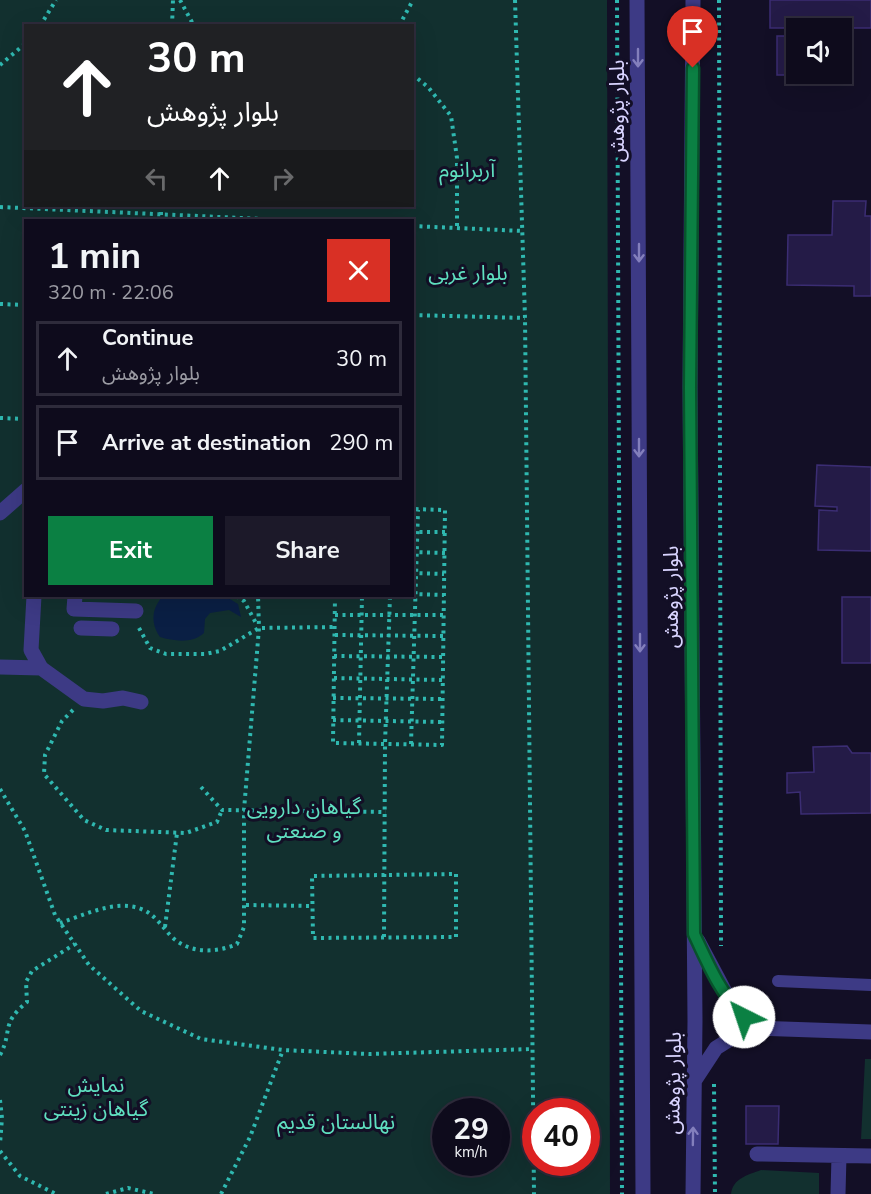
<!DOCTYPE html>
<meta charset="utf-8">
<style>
body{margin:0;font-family:"Nunito Sans","Noto Sans Arabic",sans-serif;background:#1c1929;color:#f1f3f6;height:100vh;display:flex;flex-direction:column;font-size:22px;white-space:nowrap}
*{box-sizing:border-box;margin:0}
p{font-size:20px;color:#9b9ba3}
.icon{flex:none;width:33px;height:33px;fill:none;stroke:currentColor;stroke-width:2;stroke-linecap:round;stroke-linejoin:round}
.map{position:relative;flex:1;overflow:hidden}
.panel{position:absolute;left:24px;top:219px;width:390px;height:378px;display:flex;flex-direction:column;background:#0e0b1c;border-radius:0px;box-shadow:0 6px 24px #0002,0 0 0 2px #2e2b3b}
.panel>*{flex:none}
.hud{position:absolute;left:24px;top:24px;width:390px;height:183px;border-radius:0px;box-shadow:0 6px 24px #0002,0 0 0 2px #2e2b3b;background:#202124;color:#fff;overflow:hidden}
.tools{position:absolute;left:786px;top:18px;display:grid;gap:12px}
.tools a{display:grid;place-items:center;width:66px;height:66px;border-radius:0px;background:#0e0b1c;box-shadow:0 6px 24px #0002,0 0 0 2px #2e2b3b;font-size:30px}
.speed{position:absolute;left:432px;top:1098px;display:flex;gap:12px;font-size:30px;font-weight:700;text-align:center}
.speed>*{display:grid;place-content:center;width:78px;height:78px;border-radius:50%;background:#0e0b1c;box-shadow:0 6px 24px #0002,0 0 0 2px #2e2b3b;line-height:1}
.speed small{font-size:15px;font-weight:400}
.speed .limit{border:9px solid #d22;background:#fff;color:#111}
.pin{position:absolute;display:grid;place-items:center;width:51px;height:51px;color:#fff;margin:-62px -26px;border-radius:50% 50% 50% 0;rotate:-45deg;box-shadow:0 0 6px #0007}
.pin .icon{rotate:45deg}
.me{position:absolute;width:66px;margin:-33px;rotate:319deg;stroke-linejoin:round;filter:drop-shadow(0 0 4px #0008)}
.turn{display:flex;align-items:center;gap:21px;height:126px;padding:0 24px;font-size:27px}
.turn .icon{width:78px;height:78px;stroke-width:2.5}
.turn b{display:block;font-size:42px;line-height:51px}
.lanes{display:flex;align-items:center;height:57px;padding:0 24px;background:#0003;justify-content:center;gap:30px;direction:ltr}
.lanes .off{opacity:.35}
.round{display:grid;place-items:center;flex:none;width:63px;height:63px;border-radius:0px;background:#1c1929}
.overview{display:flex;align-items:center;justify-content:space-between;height:102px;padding:0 24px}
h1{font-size:36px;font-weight:700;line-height:45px}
.button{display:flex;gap:12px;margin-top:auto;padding:12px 24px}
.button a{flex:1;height:69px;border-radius:0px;background:#0b8043;color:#fff;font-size:24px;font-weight:700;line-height:69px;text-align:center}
.button a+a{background:#1c1929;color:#f1f3f6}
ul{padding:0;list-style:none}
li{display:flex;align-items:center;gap:18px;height:75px;margin:0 12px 9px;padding:0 12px;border:3px solid #2e2b3b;border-radius:0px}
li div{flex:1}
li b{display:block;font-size:22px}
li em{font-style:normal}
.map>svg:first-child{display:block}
.green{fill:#12302f;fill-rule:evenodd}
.water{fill:#0a1f44}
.building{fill:#241b47;stroke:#3b2d73;stroke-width:1.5}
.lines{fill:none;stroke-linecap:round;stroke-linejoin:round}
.path{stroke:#2fb8b0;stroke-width:4;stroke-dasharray:3 4.5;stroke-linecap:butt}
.service{stroke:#3d3a85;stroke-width:12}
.pedestrian{stroke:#3d3a85;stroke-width:15}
.minor{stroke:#3d3a85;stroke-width:15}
.tertiary{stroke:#3d3a85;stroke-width:15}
.oneway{stroke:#837fbc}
.route-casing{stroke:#07532c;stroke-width:15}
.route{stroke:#0b8043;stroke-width:10}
.labels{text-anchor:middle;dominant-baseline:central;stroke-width:6;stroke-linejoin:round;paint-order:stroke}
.street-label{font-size:21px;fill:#d9d4ff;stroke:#130f26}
.park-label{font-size:21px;fill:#5fe0c0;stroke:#130f26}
</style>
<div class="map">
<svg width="871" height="1194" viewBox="0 0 871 1194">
<rect width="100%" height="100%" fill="#130f26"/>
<path class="green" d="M0 0H607L610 1194H0ZM26 26H412V206H26ZM26 220H412V596H26ZM446 1112H496V1162H446ZM536 1112H586V1162H536Z
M865 1059H871V1139H861Z
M761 1170 819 1173V1194H731C733 1178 748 1175 761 1170Z"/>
<path class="water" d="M163 596H225L238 604 241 617 229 610 210 613 205 619 204 633C192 644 174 641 160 637 150 622 152 608 163 596Z"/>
<path class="building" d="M770 0H871V28H770Z
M777 36H796V74L835 75H777Z
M833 201H866L865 216H871V296H854V286L787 285 788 235H832Z
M817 465 871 467V551L818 550 819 510 837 511V507L815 506Z
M842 597H871V663H842Z
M847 746 852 753H871V813L801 814 800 792 787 793V773L814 772 813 747Z
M746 1106H779L778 1144H746Z"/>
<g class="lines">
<path class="path" d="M180 0 194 26
M515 0 525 318 534 1194
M617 0 622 1194
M719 0 721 946
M40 26 56 0
M172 26 173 0
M399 26 413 0
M0 65 26 43
M412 74 428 87 451 116 457 158V228
M0 207 286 220
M161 215V206
M412 226 523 231
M0 304 26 305
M412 315 525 318
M0 418 26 419
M412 532H445
M412 552 445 553
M412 573 444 574
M412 594 444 595
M236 596 244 601 257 625
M335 596 333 743 442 745 445 510 412 509
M335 615H444
M139 628 150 648 166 654H205L220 651 259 628 335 627
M335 635 443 636
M334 656 443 657
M334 678 443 680
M333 698 442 699
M73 710 62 721 45 755 44 774 84 820 106 830 186 833 217 822 222 810
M333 720 442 722
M359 743 362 596
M411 744 418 510
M201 787 222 810 386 812
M0 789 25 831 55 915 89 965 141 1011 201 1039 283 1050 369 1054 533 1049
M456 874V937L313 938 312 876Z
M246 905 312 906
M60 923C84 915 116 899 141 909 155 914 162 927 172 937 190 954 216 953 237 944L244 927V810L259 628 258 596
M165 927 177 833
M384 937 385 744 390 596
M0 1055C13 1031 0 1024 27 1002L26 982 32 971 75 944
M714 1084 715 1194
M0 1100 2 1118 0 1144
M0 1151 20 1176 56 1194
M106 1194 128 1188 154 1194
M221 1194 250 1137 283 1050"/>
<path class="service" d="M778 981 871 985"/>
<path class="pedestrian" d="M0 513 26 490
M34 596 31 650 41 668 84 699 103 701 123 698 141 702
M75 596 74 609 136 611
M81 628 112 629
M0 667 41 668"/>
<path class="minor" d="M757 1154 871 1156
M838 1194 839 1156"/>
<path class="tertiary" d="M637 0 643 1194
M693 0 690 388 695 1021 693 1194
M698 941 731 1003 758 1028
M695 1080 716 1048 732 1038 758 1028 871 1032"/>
</g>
<defs><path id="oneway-shaft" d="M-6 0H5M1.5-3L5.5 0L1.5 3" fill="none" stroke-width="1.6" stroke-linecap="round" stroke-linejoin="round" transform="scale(1.5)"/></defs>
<g class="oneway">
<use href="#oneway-shaft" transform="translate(638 58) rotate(90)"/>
<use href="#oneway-shaft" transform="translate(639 253) rotate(90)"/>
<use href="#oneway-shaft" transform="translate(639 448) rotate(90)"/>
<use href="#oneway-shaft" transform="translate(640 643) rotate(90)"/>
<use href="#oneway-shaft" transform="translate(693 1136) rotate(-89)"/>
</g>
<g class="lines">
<defs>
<path id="route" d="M693 68 690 388 694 934C708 964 720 993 744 1017"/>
</defs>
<use href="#route" class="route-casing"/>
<use href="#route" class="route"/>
</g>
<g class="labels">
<g class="street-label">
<text transform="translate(617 111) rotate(-90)">بلوار پژوهش</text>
<text transform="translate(671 597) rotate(-90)">بلوار پژوهش</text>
<text transform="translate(673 1083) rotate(-89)">بلوار پژوهش</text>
</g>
<g class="park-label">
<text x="467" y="170">آربرانوم</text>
<text x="468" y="273">بلوار غربی</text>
<text x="304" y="807">گیاهان دارویی<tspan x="304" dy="24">و صنعتی</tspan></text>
<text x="96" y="1085">نمایش<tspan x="96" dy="24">گیاهان زینتی</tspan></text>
<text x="336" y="1122">نهالستان قدیم</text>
</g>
</g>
</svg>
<div class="tools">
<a><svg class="icon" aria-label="sound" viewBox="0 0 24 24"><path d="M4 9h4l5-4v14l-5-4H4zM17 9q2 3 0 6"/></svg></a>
</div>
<div class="speed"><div>29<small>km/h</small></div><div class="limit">40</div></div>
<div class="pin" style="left:693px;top:68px;background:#d93025"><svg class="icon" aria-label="arrive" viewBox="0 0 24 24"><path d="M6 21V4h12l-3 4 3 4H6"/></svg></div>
<svg class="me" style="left:744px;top:1017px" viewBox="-20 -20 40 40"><circle r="19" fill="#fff"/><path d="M0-13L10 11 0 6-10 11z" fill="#0b8043"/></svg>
<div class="hud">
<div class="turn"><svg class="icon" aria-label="ahead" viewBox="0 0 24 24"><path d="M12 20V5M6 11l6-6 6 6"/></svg><div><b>30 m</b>بلوار پژوهش</div></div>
<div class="lanes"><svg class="icon off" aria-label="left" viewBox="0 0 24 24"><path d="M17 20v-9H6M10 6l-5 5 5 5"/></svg><svg class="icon" aria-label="ahead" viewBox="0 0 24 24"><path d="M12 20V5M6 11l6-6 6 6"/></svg><svg class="icon off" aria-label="right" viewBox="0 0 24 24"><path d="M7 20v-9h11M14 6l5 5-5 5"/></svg></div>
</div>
<section class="panel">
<div class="overview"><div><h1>1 min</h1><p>320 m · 22:06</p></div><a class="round" style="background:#d93025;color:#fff"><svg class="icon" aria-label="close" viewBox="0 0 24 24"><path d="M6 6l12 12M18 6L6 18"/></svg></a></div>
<ul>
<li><svg class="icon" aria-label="ahead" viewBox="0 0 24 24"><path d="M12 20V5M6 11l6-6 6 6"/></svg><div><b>Continue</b><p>بلوار پژوهش</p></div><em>30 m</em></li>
<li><svg class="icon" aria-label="arrive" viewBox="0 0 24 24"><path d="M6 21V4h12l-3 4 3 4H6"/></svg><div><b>Arrive at destination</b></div><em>290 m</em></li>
</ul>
<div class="button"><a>Exit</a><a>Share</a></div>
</section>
</div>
